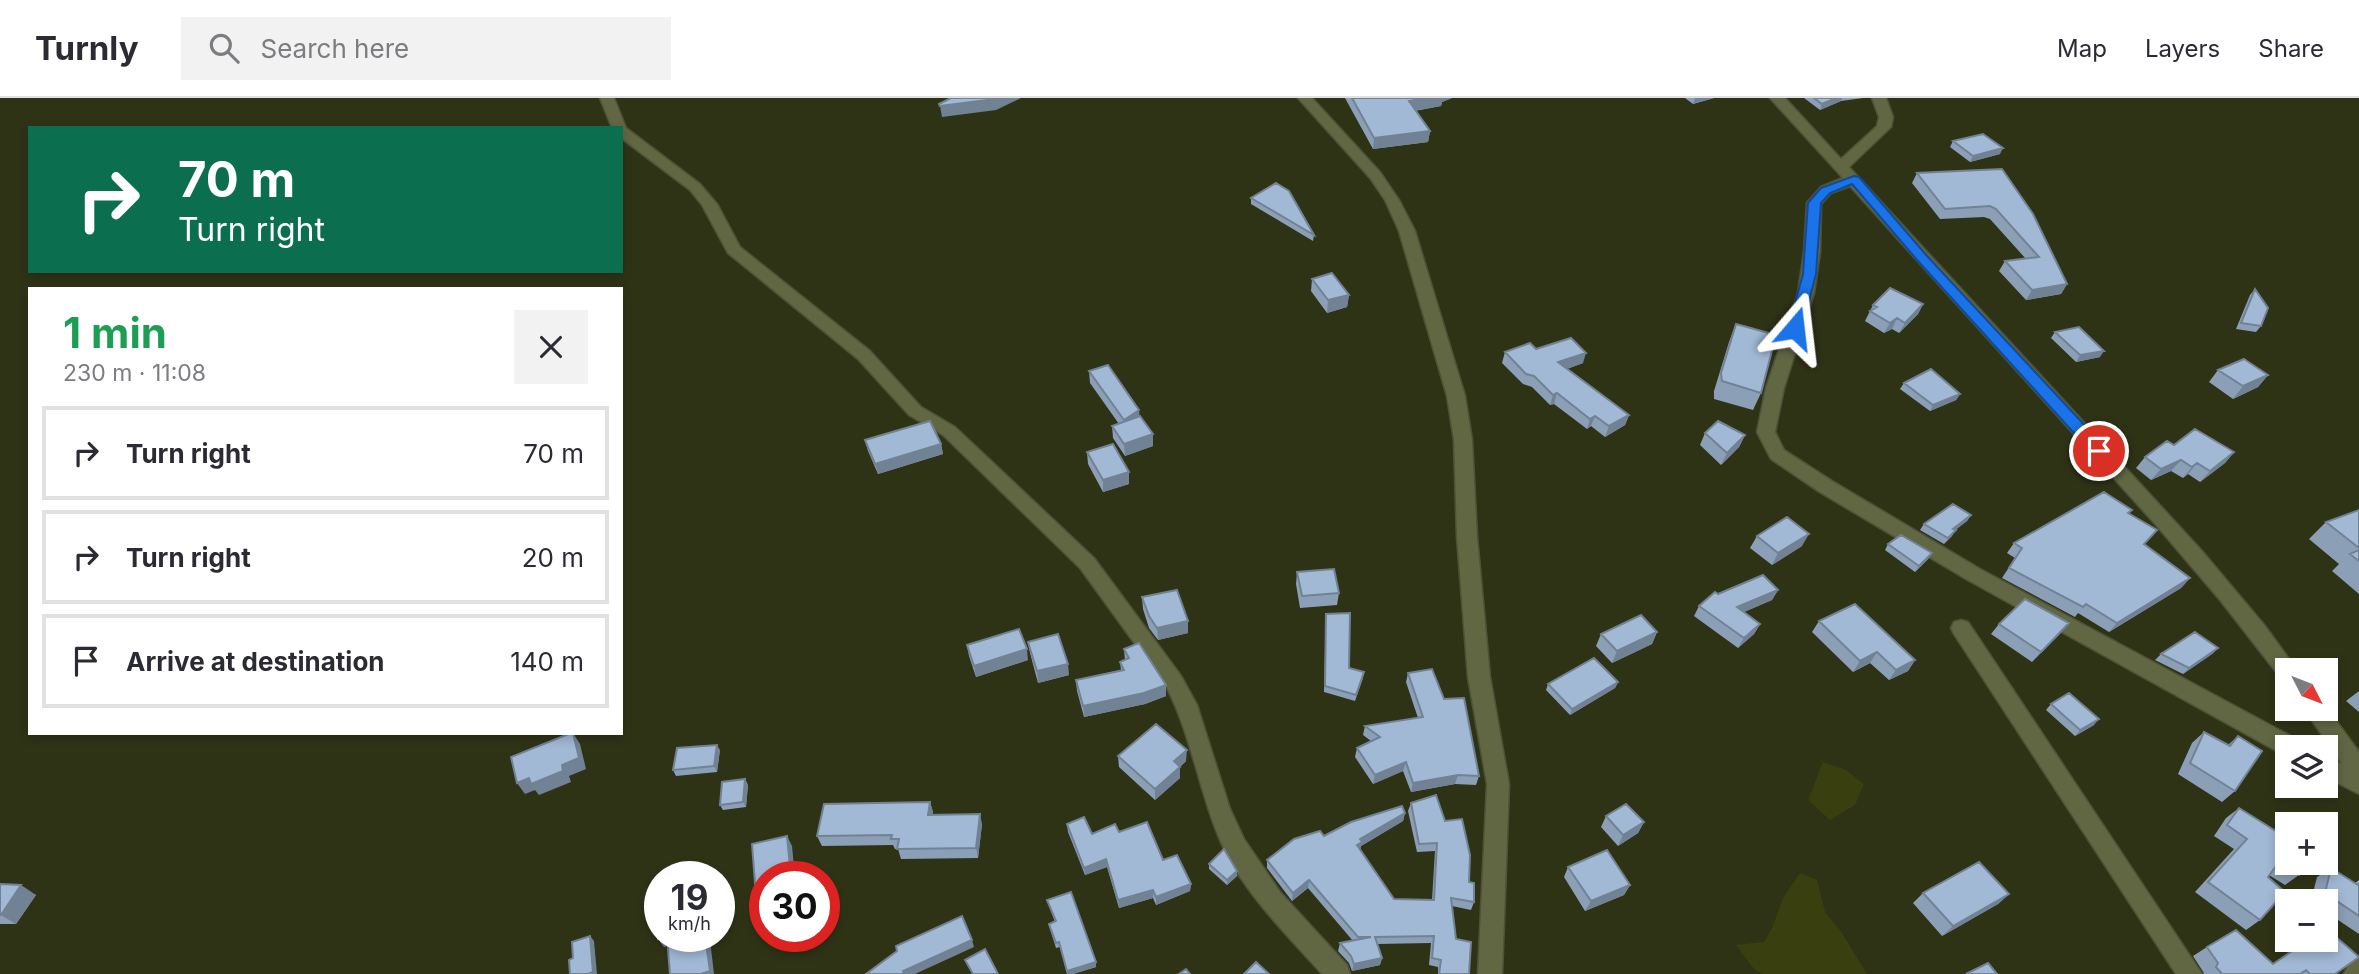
<!DOCTYPE html>
<meta charset="utf-8">
<style>
body{margin:0;font-family:Inter,sans-serif;background:#f2f2f3;color:#2b2b33;height:100vh;display:flex;flex-direction:column;font-size:26px;white-space:nowrap}
*{box-sizing:border-box;margin:0}
p{font-size:23px;color:#7c7c81}
.icon{flex:none;width:38px;height:38px;fill:none;stroke:currentColor;stroke-width:2;stroke-linecap:round;stroke-linejoin:round}
.map{position:relative;flex:1;overflow:hidden}
.side{position:absolute;left:28px;top:189px;width:595px;height:448px;display:flex;flex-direction:column;background:#fff;border-radius:0px;box-shadow:0 4px 10px #0003}
.side>*{flex:none}
.guide{position:absolute;left:28px;top:28px;width:595px;height:147px;border-radius:0px;box-shadow:0 4px 10px #0003;background:#0b6e4f;color:#fff;overflow:hidden}
.needle{width:46px;rotate:132deg}
.controls{position:absolute;left:2275px;top:560px;display:grid;gap:14px}
.controls a{display:grid;place-items:center;width:63px;height:63px;border-radius:0px;background:#fff;box-shadow:0 4px 10px #0003;font-size:35px}
.speed{position:absolute;left:644px;top:763px;display:flex;gap:14px;font-size:35px;font-weight:700;text-align:center}
.speed>*{display:grid;place-content:center;width:91px;height:91px;border-radius:50%;background:#fff;box-shadow:0 4px 10px #0003;line-height:1}
.speed small{font-size:18px;font-weight:400}
.speed .limit{border:10px solid #d22;background:#fff;color:#111}
.pin{position:absolute;display:grid;place-items:center;width:60px;height:60px;color:#fff;margin:-30px;border:4px solid #fff;border-radius:50%;box-shadow:0 2px 7px #0007}
.me{position:absolute;width:77px;margin:-38px;rotate:17deg;stroke-linejoin:round;filter:drop-shadow(0 0 5px #0008)}
.turn{display:flex;align-items:center;gap:24px;height:147px;padding:0 35px;font-size:32px}
.turn .icon{width:91px;height:91px;stroke-width:2.5}
.turn b{display:block;font-size:49px;line-height:60px}
.round{display:grid;place-items:center;flex:none;width:74px;height:74px;border-radius:0px;background:#f2f2f3}
.headline{display:flex;align-items:center;justify-content:space-between;height:119px;padding:0 35px}
h1{font-size:42px;font-weight:700;line-height:52px;color:#1e9e55}
ul{padding:0;list-style:none}
li{display:flex;align-items:center;gap:21px;height:94px;margin:0 14px 10px;padding:0 21px;border:4px solid #e1e1e2;border-radius:0px}
li div{flex:1}
li b{display:block;font-size:26px}
li em{font-style:normal}
header{display:flex;align-items:center;gap:42px;box-sizing:border-box;height:98px;padding:0 35px;background:#fff;border-bottom:2px solid #e1e1e2}
header strong{font-size:33px}
nav{display:flex;gap:38px;margin-inline-start:auto;font-size:24px}
.search{width:490px;height:63px;background:#f2f2f3;display:flex;align-items:center;gap:18px;box-sizing:border-box;padding:0 24px;border-radius:0px;color:#7c7c81;font-size:26px}
.map>svg:first-child{display:block}
.green{fill:#3a3f10}
.lines{fill:none;stroke-linecap:round;stroke-linejoin:round}
.minor-casing{stroke:#4d5136;stroke-width:3}
.minor{fill:#616643;fill-rule:evenodd}
.wall{fill:#8b9fb7}
.shaded-wall{fill:#718295}
.building{fill:#a2b9d5;stroke:#718295;stroke-width:2}
.route{fill:#1a73e8;stroke:#114b97;stroke-width:2}
</style>
<header>
<strong>Turnly</strong>
<div class="search"><svg class="icon" aria-label="search" viewBox="0 0 24 24"><circle cx="10" cy="10" r="6"/><path d="M15 15l6 6"/></svg>Search here</div>
<nav><a>Map</a><a>Layers</a><a>Share</a></nav>
</header>
<div class="map">
<svg width="2359" height="876" viewBox="0 0 2359 876">
<rect width="100%" height="100%" fill="#2f3316"/>
<path class="green" d="M1823 664 1846 672 1864 686 1855 707 1830 722 1808 702Z
M1800 775 1817 782 1825 814 1840 832 1867 876H1763L1754 871 1736 847 1764 844 1773 828 1783 800Z"/>
<g class="lines">
<defs>
<path id="minor" d="M600 0H614L626 30 700 86 717 106 740 149 870 253 921 309 955 329 1094 460 1181 578 1197 607 1230 711 1244 741 1280 794 1347 867 1350 876H1322C1288 838 1248 799 1225 753 1200 701 1193 641 1167 590L1080 470 943 337 909 317 858 261 728 155 702 107 690 92 621 40V30H612Z
M1298 0H1312L1380 74 1399 102 1415 133 1465 298 1472 342 1477 439 1490 579 1509 686 1502 876H1478L1487 686 1468 579 1457 439 1454 342 1447 298 1399 133 1385 102 1370 80Z
M1770 0H1785L1841 61 1877 28 1879 19 1872 0H1886L1893 19 1891 29 1849 69 2202 453 2265 528 2297 572H2287V582L2280 579 2220 502 2156 427 1850 88 1831 95 1821 106 1820 154 1814 195 1784 290 1775 334 1784 352 1832 383 1980 471 2298 642 2301 649H2287V657L2282 656 1966 481 1818 393 1771 361 1757 334 1766 290 1798 195 1804 154 1807 105 1821 89 1843 80Z
M1961 522 1968 524 2202 876H2176L1954 536 1951 530 1954 524Z
M2326 609 2359 654V696L2326 679V658L2342 666 2304 611Z
M2359 861V876H2344L2350 864Z"/>
</defs>
<use href="#minor" class="minor-casing"/>
<use href="#minor" class="minor"/>
</g>
<path class="wall" d="M1345 0H1452L1442 4 1441 8 1415 13 1430 33 1428 44 1373 51Z
M1685 0H1714L1693 6Z
M1804 0H1863L1841 3 1820 12Z
M1953 43 2000 56 1970 64 1950 49Z
M2002 71 2067 186 2061 196 2026 202 1999 173 2005 163 2026 161 1990 121 1984 119 1940 121 1912 85 1917 75Z
M1251 100 1314 137 1313 143 1251 106Z
M1312 181 1349 197 1347 209 1327 215 1311 193Z
M2255 191 2261 228 2256 234 2236 231 2250 197Z
M1923 206 1918 216 1899 235 1892 231 1884 235 1865 223 1873 207Z
M1736 226 1761 295 1753 312 1714 301V293L1729 244Z
M2055 234 2100 259 2076 264 2051 240Z
M1536 251 1583 265 1567 271 1629 317 1625 327 1605 339 1591 328 1587 331 1554 306 1550 307 1532 289 1523 286 1502 265 1505 254Z
M2218 272 2268 277 2258 289 2233 301 2209 284Z
M1089 273 1139 318 1153 336V348L1125 358 1113 340 1112 328 1119 326 1090 285Z
M1904 285 1960 296 1956 302 1930 313 1900 291Z
M1705 335 1745 337 1739 349 1721 367 1700 347Z
M865 342 941 346 943 356 878 376 868 353Z
M2174 347 2234 354 2225 365 2200 384 2188 376 2183 380 2171 373 2151 382 2136 370 2145 359Z
M1087 354 1129 386 1103 394 1088 366Z
M2132 412 2129 416 2144 446 2190 480 2181 490 2109 534 2078 515 2075 519 2002 480 2015 460 2007 455 2014 445Z
M2359 412V496L2332 473 2339 466 2309 441 2326 424Z
M1971 417 1967 423 1955 432 1952 438 1944 446 1920 432 1924 426Z
M1757 438 1802 448 1772 467 1750 450Z
M1888 446 1932 455 1928 461 1915 474 1885 452Z
M1297 474 1339 495 1337 507 1300 510 1296 486Z
M1778 492 1772 502 1744 514 1760 526 1754 536 1738 550 1694 518 1699 508 1718 496Z
M1142 499 1188 535 1158 542 1149 530 1143 511Z
M1326 516 1349 570 1363 580 1355 603 1324 594Z
M1819 523 1915 562 1908 573 1889 582 1870 565 1853 574 1812 534Z
M2069 525 2032 564 1991 536 1999 526Z
M1657 534 1652 546 1612 565 1596 548 1601 536Z
M1028 544 1069 577 1038 585 1030 555Z
M967 547 1028 562 976 579 969 558Z
M2218 550 2212 556 2183 576 2155 562 2161 556Z
M1124 551 1166 587V598L1145 606 1084 619 1077 593 1076 582 1121 572 1120 564 1125 562Z
M1408 575 1444 601 1479 678 1476 687 1455 686 1411 694 1403 673 1373 686 1355 659 1357 650 1371 643 1363 637 1365 628 1418 620 1406 584Z
M1618 584 1615 590 1570 617 1546 592 1548 586Z
M2359 593V614L2346 603Z
M2051 606 2094 627 2075 638 2046 612Z
M2204 634 2228 647 2238 638 2235 693 2222 704 2178 676 2192 645Z
M720 652 717 674 676 678 673 672Z
M1118 658 1186 663 1180 669V680L1155 702 1119 669Z
M745 681 748 687 746 709 723 712 720 707Z
M930 704 933 714V717L982 726 978 760 901 761 898 751H895L893 747 822 748 817 738Z
M1411 705 1445 723 1469 784 1474 804 1471 812 1452 808 1456 841 1469 876H1438V869L1429 867 1431 845 1377 846 1382 860 1380 867 1352 873 1349 865 1338 853 1340 845 1353 843 1308 790 1292 803 1267 770V762L1324 738 1405 715 1403 723 1361 748 1360 752 1394 801 1432 802 1435 753 1417 754 1408 713Z
M2239 710 2299 777 2285 787 2269 777 2268 779 2260 822 2246 832 2195 794 2234 751 2214 738 2226 720Z
M1606 718 1644 724 1638 735 1618 748 1601 729Z
M1067 726 1092 736 1119 734 1163 762 1191 786 1190 793 1156 807 1153 800 1119 810 1107 769 1085 777 1068 734Z
M1209 766 1237 773V778L1227 787 1209 771Z
M1568 769 1630 787 1624 797 1585 813 1564 779Z
M2331 770 2355 785 2359 782V836L2326 814V803H2311L2317 779Z
M0 786 36 797 16 826H0Z
M1923 795 2009 796 1998 806 1942 838 1913 805Z
M1047 802 1096 869 1073 876H1067L1060 849 1056 850 1050 831 1049 826 1055 824Z
M2207 849 2272 866 2335 876H2203L2204 875 2193 858Z"/>
<path class="shaded-wall" d="M997 0H1021L996 12 942 19 940 8Z
M1427 0H1452L1442 4 1441 8 1407 14 1409 3Z
M1695 0H1714L1693 6Z
M1836 0H1842L1841 3 1820 12 1822 6Z
M1430 33 1428 44 1373 51 1374 40Z
M2003 50 2000 56 1970 64 1973 58Z
M2067 186 2061 196 2026 202 2032 192Z
M1349 197 1347 209 1327 215 1328 202Z
M1923 206 1918 216 1899 235 1905 225Z
M1897 220 1892 231 1884 235 1890 225Z
M2104 253 2100 259 2076 264 2080 257Z
M1586 255 1583 265 1555 275 1558 264Z
M2268 277 2258 289 2233 301 2243 288Z
M1557 295 1554 306 1550 307 1553 297Z
M1960 296 1956 302 1930 313 1933 307Z
M1139 312 1140 324 1125 334 1124 322Z
M1629 317 1625 327 1605 339 1609 328Z
M1595 318 1591 328 1587 331 1590 321Z
M1153 336V348L1125 358 1124 346Z
M1745 337 1739 349 1721 367 1727 355Z
M941 346 943 356 878 376 875 366Z
M2234 354 2225 365 2200 384 2210 373Z
M2181 362 2171 373 2151 382 2161 371Z
M2197 365 2188 376 2183 380 2192 369Z
M1129 374V386L1103 394V382Z
M1971 417 1967 423 1949 437 1953 431Z
M1809 436 1802 448 1772 467 1778 455Z
M1932 455 1928 461 1915 474 1919 468Z
M2190 480 2181 490 2109 534 2117 525Z
M1778 492 1772 502 1732 519 1737 509Z
M1188 523V535L1158 542 1157 530Z
M2069 525 2060 536 2032 564 2041 554Z
M1760 526 1754 536 1738 550 1744 540Z
M1657 534 1652 546 1612 565 1617 553Z
M2218 550 2212 556 2183 576 2189 570Z
M1027 551 1028 562 976 579 974 568Z
M1877 554 1870 565 1853 574 1860 563Z
M1915 562 1908 573 1889 582 1896 572Z
M1068 566 1069 577 1038 585 1037 573Z
M1618 584 1615 590 1570 617 1572 611Z
M1166 587V598L1145 606 1084 619 1083 608Z
M2099 621 2094 627 2075 638 2080 632Z
M573 635 580 646 586 671 569 678 571 684 539 697 535 692 525 696 517 685 562 667Z
M717 647 720 652 717 674 714 668Z
M1187 652 1186 663 1174 674V663Z
M1406 664 1403 673 1373 686 1375 677Z
M1180 669V680L1155 702V691Z
M1458 677 1455 686 1411 694 1413 685Z
M745 681 748 687 746 709 743 704Z
M930 704 933 714 931 728 928 717Z
M1405 715 1403 723 1361 748 1360 752 1357 747 1360 741Z
M980 716 982 726 978 760 976 750Z
M1644 724 1638 735 1618 748 1623 737Z
M787 738 792 748 795 779H791Z
M1106 761 1107 769 1085 777 1084 770Z
M1237 773V778L1227 787V782Z
M1309 782 1308 790 1292 803 1293 795Z
M1191 786 1190 793 1156 807V799Z
M21 787 36 797 16 826 1 817Z
M1630 787 1624 797 1585 813 1591 803Z
M1153 792V800L1119 810 1118 802Z
M765 796V807L761 808 756 798Z
M2009 796 1998 806 1942 838 1953 828Z
M590 838 594 843 597 876H588Z
M705 838H708L710 842 714 876H701Z
M667 839 672 847 664 849 658 841Z
M972 842 974 849 915 876H904L903 873Z
M1382 860 1380 867 1352 873 1354 866Z
M1096 864V869L1073 876H1067V873Z"/>
<path class="building" d="M951 0H997L995 1 940 8 939 6Z
M1352 0H1427L1409 3 1430 33 1374 40Z
M1814 0H1836L1822 6Z
M1983 36 2003 50 1973 58 1953 43Z
M2002 71 2033 116 2067 186 2032 192 2005 163 2039 159 1996 111 1990 108 1945 111 1917 75Z
M1276 85 1289 93 1314 137 1251 100Z
M1332 175 1349 197 1328 202 1312 181Z
M1890 190 1923 206 1905 225 1897 220 1890 225 1870 213 1877 209 1873 207Z
M2255 191 2268 210 2261 228 2241 225Z
M1736 226 1776 237 1761 295 1722 283 1721 275Z
M2079 229 2104 253 2080 257 2055 234Z
M1571 240 1586 255 1558 264 1629 317 1609 328 1595 318 1590 321 1557 295 1553 297 1534 278 1526 276 1505 254 1530 245 1536 251Z
M2244 261 2268 277 2243 288 2218 272Z
M1108 267 1139 312 1124 322 1089 273Z
M1931 271 1960 296 1933 307 1904 285Z
M1140 318 1153 336 1124 346 1112 328Z
M930 323 941 346 875 366 865 342Z
M1718 323 1745 337 1727 355 1705 335Z
M2195 331 2234 354 2210 373 2197 365 2192 369 2181 362 2161 371 2145 359 2167 343 2174 347Z
M1113 346 1129 374 1103 382 1087 354Z
M2104 394 2132 412 2128 415 2157 432 2144 446 2190 480 2117 525 2086 506 2083 509 2009 470 2022 450 2014 445Z
M1953 406 1971 417 1953 431 1956 432 1948 440 1924 426Z
M2359 412V450L2326 424Z
M1787 419 1809 436 1778 455 1757 438Z
M1901 437 1932 455 1919 468 1888 446Z
M2359 452V463L2350 456Z
M1334 471 1339 495 1302 498 1297 474Z
M1763 477 1778 492 1737 509 1760 526 1744 540 1699 508 1715 494 1718 496Z
M1177 492 1188 523 1157 530 1149 518 1142 499Z
M2025 501 2069 525 2041 554 1999 526Z
M1855 506 1915 562 1896 572 1877 554 1860 563 1819 523Z
M1350 515 1349 570 1364 574 1356 597 1325 588 1326 516Z
M1641 517 1657 534 1617 553 1601 536Z
M1019 531 1027 551 974 568 967 547Z
M2195 534 2218 550 2189 570 2161 556Z
M1058 536 1068 566 1037 573 1028 544Z
M1139 545 1166 587 1144 595 1083 608 1076 582 1124 572 1120 564 1129 560 1124 551Z
M1594 560 1618 584 1572 611 1548 586Z
M1432 571 1444 601 1464 600 1479 678 1458 677 1413 685 1406 664 1375 677 1357 650 1380 639 1365 628 1423 619 1408 575Z
M2069 595 2099 621 2080 632 2051 606Z
M1156 626 1187 652 1174 663 1180 669 1155 691 1118 658Z
M2204 634 2230 648 2238 638 2262 653 2235 693 2190 665Z
M571 635H573L579 660 562 667 563 673 531 686 529 680 517 685 511 659Z
M717 647 714 668 673 672 677 650Z
M745 681 743 704 720 707 722 684Z
M1436 697 1445 723 1462 721 1470 757 1469 784 1474 785V804L1451 800 1456 841 1471 844 1469 876H1439L1441 862 1432 860 1434 838 1375 839 1382 860 1354 866 1351 858 1340 845 1371 839H1358L1309 782 1293 795 1267 762 1294 741 1320 733 1324 738 1351 724 1402 708 1405 715 1360 741 1362 744 1357 747 1394 801 1434 802 1437 745 1419 746 1411 705Z
M930 704 928 717 980 716 976 750 897 751 899 741H891L892 737 817 738 824 706Z
M1626 706 1644 724 1623 737 1606 718Z
M2239 710 2287 740V765H2310L2299 777 2279 764 2268 779 2285 794 2260 822 2208 784 2247 741 2227 727Z
M1084 719 1092 736 1115 726 1119 734 1147 724 1163 762 1177 757 1191 786 1156 799 1153 792 1118 802 1106 761 1084 770 1067 726Z
M787 738 791 779H765V796L756 798 752 746Z
M1224 751 1237 773 1227 782 1209 766Z
M1607 752 1630 787 1591 803 1568 769Z
M1979 764 2009 796 1953 828 1923 795Z
M2331 770 2358 787 2359 786V818L2325 795Z
M0 786 21 787 1 817 0 816Z
M1071 794 1096 864 1067 873 1059 844 1056 845 1049 826 1056 823 1047 802Z
M660 808V838H705L710 873 701 876H670L667 839 658 841 656 809Z
M962 818 972 842 903 873 904 876H866L897 853 896 848Z
M2326 830 2359 859 2335 876H2310L2306 872 2300 876H2222L2216 869 2218 865 2207 849 2236 832 2273 866 2308 842H2326Z
M590 838 593 874 588 876H570L569 862 573 860 572 844Z
M985 851 998 876H973L965 862Z
M1256 864 1269 876H1244Z
M1988 865 1997 876H1966Z
M1186 871 1190 876H1179Z"/>
<path class="route" d="M1854 78 1859 79 1927 158 2105 349 2107 353 2105 357H2094L1918 163 1852 86 1830 95 1821 105 1816 176 1802 230 1795 235 1790 233 1788 230 1803 176 1808 105 1821 90Z"/>
</svg>
<div class="controls">
<a><svg class="needle" viewBox="-14 -14 28 28"><path d="M0-13l5 13h-10z" fill="#e53935"/><path d="M0 13l5-13h-10z" fill="#7c7c81"/></svg></a>
<a><svg class="icon" aria-label="layers" viewBox="0 0 24 24"><path d="M12 4l9 5-9 5-9-5zM3 14l9 5 9-5"/></svg></a>
<a>+</a>
<a>−</a>
</div>
<div class="speed"><div>19<small>km/h</small></div><div class="limit">30</div></div>
<div class="pin" style="left:2099px;top:353px;background:#d93025"><svg class="icon" aria-label="arrive" viewBox="0 0 24 24"><path d="M6 21V4h12l-3 4 3 4H6"/></svg></div>
<svg class="me" style="left:1795px;top:230px" viewBox="-20 -20 40 40"><path d="M0-17L14 15 0 8-14 15z" fill="#1a73e8" stroke="#fff" stroke-width="4"/></svg>
<div class="guide">
<div class="turn"><svg class="icon" aria-label="right" viewBox="0 0 24 24"><path d="M7 20v-9h11M14 6l5 5-5 5"/></svg><div><b>70 m</b>Turn right</div></div>
</div>
<section class="side">
<div class="headline"><div><h1>1 min</h1><p>230 m · 11:08</p></div><a class="round"><svg class="icon" aria-label="close" viewBox="0 0 24 24"><path d="M6 6l12 12M18 6L6 18"/></svg></a></div>
<ul>
<li><svg class="icon" aria-label="right" viewBox="0 0 24 24"><path d="M7 20v-9h11M14 6l5 5-5 5"/></svg><div><b>Turn right</b></div><em>70 m</em></li>
<li><svg class="icon" aria-label="right" viewBox="0 0 24 24"><path d="M7 20v-9h11M14 6l5 5-5 5"/></svg><div><b>Turn right</b></div><em>20 m</em></li>
<li><svg class="icon" aria-label="arrive" viewBox="0 0 24 24"><path d="M6 21V4h12l-3 4 3 4H6"/></svg><div><b>Arrive at destination</b></div><em>140 m</em></li>
</ul>
</section>
</div>
